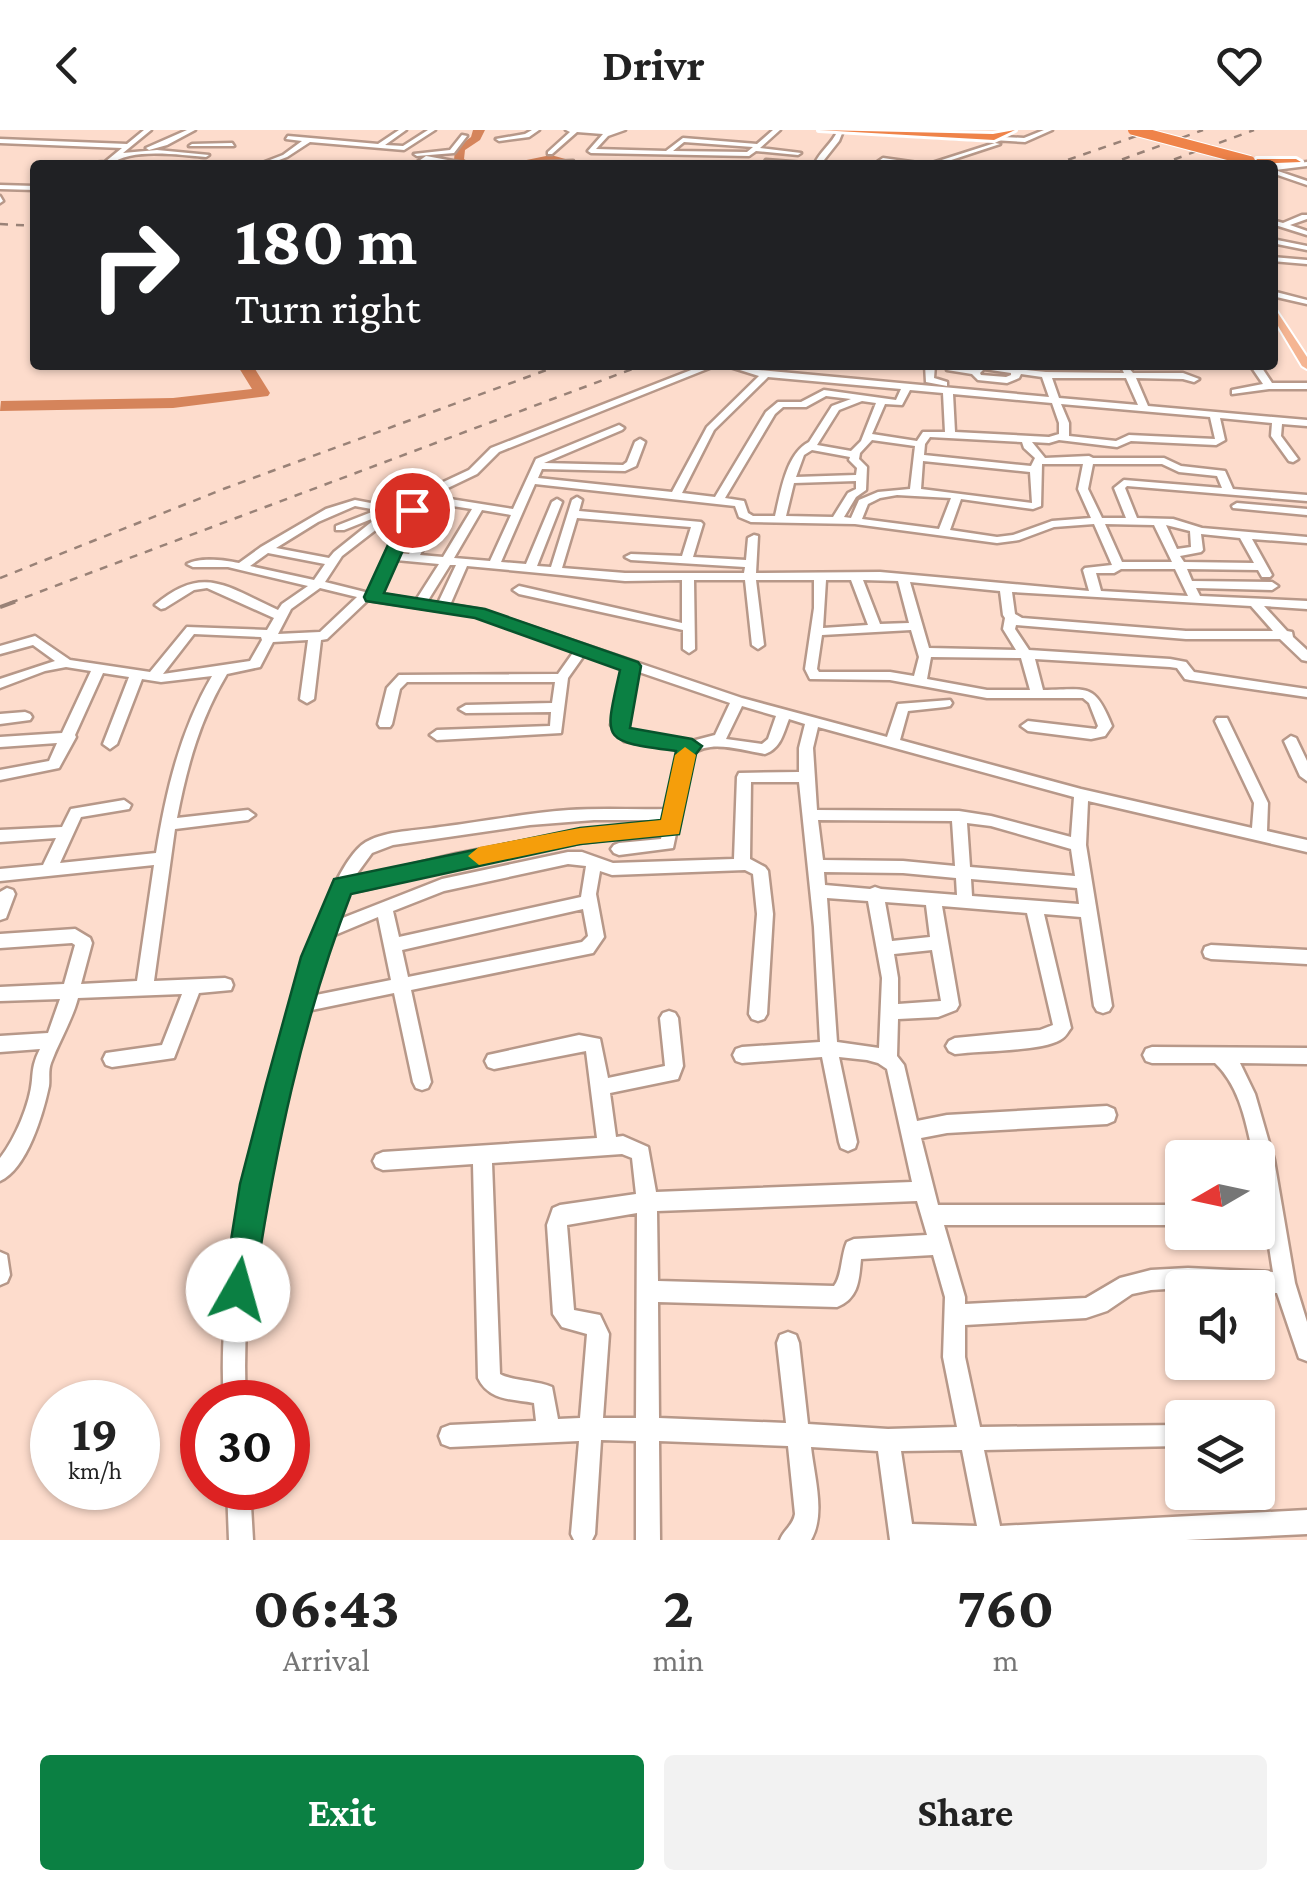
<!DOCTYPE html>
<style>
body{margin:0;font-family:"Crimson Pro",serif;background:#f2f2f2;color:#222;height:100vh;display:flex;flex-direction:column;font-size:38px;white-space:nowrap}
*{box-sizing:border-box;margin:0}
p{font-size:32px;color:#767676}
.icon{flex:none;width:55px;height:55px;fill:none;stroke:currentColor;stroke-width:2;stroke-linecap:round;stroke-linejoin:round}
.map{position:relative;height:1410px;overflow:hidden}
.drawer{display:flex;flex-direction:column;background:#fff;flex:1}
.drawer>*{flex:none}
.hud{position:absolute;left:30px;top:30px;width:1248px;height:210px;border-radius:10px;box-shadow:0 2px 8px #0004;background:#202124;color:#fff;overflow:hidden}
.needle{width:65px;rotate:261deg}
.buttons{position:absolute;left:1165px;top:1010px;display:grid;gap:20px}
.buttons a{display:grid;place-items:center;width:110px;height:110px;border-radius:10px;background:#fff;box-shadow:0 2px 8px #0004;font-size:50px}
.speed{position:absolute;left:30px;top:1250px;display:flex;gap:20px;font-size:50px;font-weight:700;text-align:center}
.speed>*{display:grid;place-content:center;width:130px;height:130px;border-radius:50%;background:#fff;box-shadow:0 2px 8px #0004;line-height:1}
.speed small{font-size:25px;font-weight:400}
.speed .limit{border:15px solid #d22;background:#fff;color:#111}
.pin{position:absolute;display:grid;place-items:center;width:85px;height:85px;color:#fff;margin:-42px;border:5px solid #fff;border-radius:50%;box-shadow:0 2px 10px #0007}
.me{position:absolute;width:110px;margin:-55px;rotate:7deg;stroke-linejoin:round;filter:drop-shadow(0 0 8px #0008)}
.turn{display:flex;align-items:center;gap:35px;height:210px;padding:0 40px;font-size:45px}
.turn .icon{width:130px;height:130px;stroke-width:2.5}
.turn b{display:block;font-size:70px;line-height:85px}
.eta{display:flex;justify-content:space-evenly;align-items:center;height:170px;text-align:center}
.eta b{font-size:60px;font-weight:700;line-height:70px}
.button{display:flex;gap:20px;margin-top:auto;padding:20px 40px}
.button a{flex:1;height:115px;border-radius:10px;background:#0b8043;color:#fff;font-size:40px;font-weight:700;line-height:115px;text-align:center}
.button a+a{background:#f2f2f2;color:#222}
header{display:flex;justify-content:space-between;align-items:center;height:130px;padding:0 40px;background:#fff;font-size:45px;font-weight:700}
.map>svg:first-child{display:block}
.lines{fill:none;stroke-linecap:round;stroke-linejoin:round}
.river{fill:#d5845b;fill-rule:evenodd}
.minor-casing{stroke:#b79889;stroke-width:5}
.major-casing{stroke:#fff;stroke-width:4}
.highway-casing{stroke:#fff;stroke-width:6}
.minor{fill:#fff;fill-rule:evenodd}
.major{fill:#f5b592;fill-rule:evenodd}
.highway{fill:#ef8349;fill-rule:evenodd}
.rail-far1{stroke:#998277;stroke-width:2.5;stroke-dasharray:8 8;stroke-linecap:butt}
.rail{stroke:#998277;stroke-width:4;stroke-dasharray:16 16;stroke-linecap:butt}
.highway-bridge-casing{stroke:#fff;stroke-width:12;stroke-linecap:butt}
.highway-bridge{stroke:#ef8349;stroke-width:10}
.route{fill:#0b8043;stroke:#07532c;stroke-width:2.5}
.slow{fill:#f59e0b}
</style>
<header><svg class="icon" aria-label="back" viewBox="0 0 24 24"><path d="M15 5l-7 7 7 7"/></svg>Drivr<svg class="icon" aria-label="heart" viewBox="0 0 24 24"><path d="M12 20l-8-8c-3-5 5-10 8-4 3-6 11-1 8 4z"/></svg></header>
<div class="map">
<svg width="1307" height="1410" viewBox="0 0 1307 1410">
<rect width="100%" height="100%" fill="#fddccc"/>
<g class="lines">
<path class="river" d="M473 0H485L480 10 465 20 464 29 474 35H461L454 30 455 19 471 7Z
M551 25 587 35 551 31 502 35Z
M242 235H259L255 239 270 263 268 266 173 278 0 281 1 271 173 268 252 259 239 238Z"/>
<defs>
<path id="minor" d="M144 0H151L123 23 157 20 209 25 206 27C180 25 129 17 110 35H60L105 32 122 18 0 13V9L127 14Z
M187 0H195L167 15 149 20 146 18Z
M399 0H406L385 15 403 16 428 0H435L404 20 310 12 287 27 266 35H257L283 25 302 11 286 9 288 6 378 14Z
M532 0H539L529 7 499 11 496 9 525 4Z
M566 0H625L608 6 596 19 666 21 683 8 757 14 773 0H780L760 18 801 23 798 25 756 21 749 26 591 23 588 21 603 4 577 2 552 24H548V22L570 2ZM684 12 753 17 747 22 673 21Z
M838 0 843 1 839 11 820 35H814C820 21 832 14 838 0Z
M1044 0H1052L1025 12 875 3 878 1 1024 8Z
M462 5 467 6 454 23 417 26 414 24 450 20Z
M232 13 234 16H189L192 14Z
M995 13 1000 14 936 35H926Z
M426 26 464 33 467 35 427 30 420 35H413Z
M883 28 918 33 921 35 884 32 873 35Z
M766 30 805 33 808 35 764 33Z
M573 31 571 34 522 35 525 33Z
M1307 32V36L1275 40 1307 51V55L1272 43V36Z
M0 55 35 56V60L0 59Z
M0 66 3 71 0 73Z
M1302 85H1307V89L1290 95 1307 101V105L1272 94V90L1283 93Z
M1272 109 1307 116V120L1272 113Z
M1272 127 1307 130V134L1272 131Z
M1272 161 1307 170V174L1272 166Z
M704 235H717L499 322 477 344 431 366 513 379 536 329 619 295 624 298 622 300 544 333 623 335 627 332 635 312 640 309 645 312 636 336 625 341 542 339 538 348 672 362 707 297 759 246 724 235H739L758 240 1049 267 1042 247 1021 244 1019 248 1007 253 978 250 972 244 947 240 952 237 973 239 978 235 1046 242 1124 243 1122 239 1127 236 1133 243H1183L1199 249 1194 252 1183 249 1136 248 1148 276 1307 290V296L1282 294 1281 306 1298 329 1293 332 1289 331 1271 306 1272 293 1220 288 1225 310 1216 315 1131 311 1117 317 1059 310 1049 313 1032 312 1045 328 1089 326 1093 328H1164L1181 336 1225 341 1233 359 1307 365V371L1127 356 1125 358 1137 388 1173 389 1202 398 1307 407V413L1252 409 1272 445 1270 447H1262L1258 440 1187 439 1192 451 1272 452 1278 456 1272 460 1196 458 1200 466 1307 471V479L1264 476 1287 501 1292 502 1293 507 1307 520V531L1302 530 1280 509H1186L1016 495 1015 499 1029 520 1170 529 1186 532 1194 542 1307 559V567L1190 550 1185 549 1177 538 1170 537 1035 529 1043 560C1087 560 1094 551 1112 596L1105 606 1091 609 1028 601 1021 596 1028 591 1096 599 1098 596 1089 573 1083 568H987L890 550 810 549 805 539 814 478V450H756L764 515 758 519 752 515 745 450H694L695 519 689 523 683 519V500L519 464 513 460 519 456 682 493V450L625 451 467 436 450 475 482 480 742 568 887 607 898 574 950 570 952 573 950 576 945 577 908 581 900 610 1081 659 1252 698 1254 673 1215 591 1217 588H1227L1268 673 1267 701 1307 710V722L1088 671 1086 715 1112 876 1109 881 1103 883 1097 881 1094 876 1081 787 1044 784 1071 898C1067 903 1066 907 1060 910 1042 921 979 921 955 924L949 921 946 916 949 911 955 908 1040 900 1053 895 1027 783 942 776 959 875 956 880 938 887 898 889 897 926 904 935 917 991 947 985 1107 976 1114 979 1116 985 1114 991 1107 994 947 1003 921 1008 938 1075H1182V1095H944L965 1167V1174L1086 1168 1120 1148 1151 1140 1188 1138 1273 1142 1258 1046V1028H1254C1246 994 1241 958 1215 933H1152L1146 931 1143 925 1146 919 1152 917 1307 918V934L1240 933 1255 964 1274 1030 1295 1153 1307 1192V1231L1299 1228 1277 1163 1258 1162V1158H1182L1151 1160 1132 1164 1107 1181 1086 1188 965 1195V1227L980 1297 1182 1295V1315L1180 1316 984 1320 1000 1396 1307 1380V1404L1186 1410H890L878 1321 811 1317C814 1346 826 1384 811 1410H780C784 1399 793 1396 795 1384L788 1316 659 1311 660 1410H636V1311L601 1310 595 1404 592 1410H574L571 1404 579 1311 450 1317 442 1314 439 1306 442 1298 450 1295 536 1291 534 1273C512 1269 489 1271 478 1248L473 1034 383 1040 376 1037 373 1031 376 1025 383 1022 597 1008 586 921 494 939 488 937 485 931 488 925 579 905 600 909 608 948 665 936 660 888 663 883 669 881 675 883 678 888 683 936 678 949 610 963 616 1007 623 1006 648 1017 656 1062 912 1052 887 939 878 933 867 930 839 927 857 1012 855 1018 848 1021 841 1018 839 1012 822 927 742 933 736 931 733 925 736 919 742 917 820 912 814 797 799 652H751L750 729 765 737 768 741 773 784 767 884 764 889 758 891 752 889 749 884 757 784 753 744 745 740 612 745 600 741 596 764 604 807 593 823 411 860 431 952 428 958 422 960 416 958 413 952 394 863 307 881C272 1007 239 1140 246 1272H224C221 1230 224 1186 230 1143 240 1070 309 746 366 712 388 700 416 701 440 697 483 692 525 683 569 680 602 678 635 680 668 679L681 619 624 611 611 595 624 537 585 524 568 548 561 603 437 610 430 605 437 600 550 596 551 582 466 583 459 579 466 575 552 573 555 552H407L400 559 392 594 390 597H380L378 594 387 558 399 545 558 544 575 520 476 486 368 470 327 509 321 510 314 569 307 573 300 569 308 510 273 512 260 537 227 544C200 589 187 636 177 688L248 680 255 685 248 690 175 699 154 851 225 848 231 850 233 855 231 860 199 863 174 928 112 937 106 935 103 929 106 923 162 915 182 864 78 868C72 891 59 911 51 933 48 941 50 948 49 956 43 984 27 1039 0 1051V1028C15 1009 30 974 32 950 33 937 34 931 40 919L0 922V906L48 903 60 869 0 871V857L64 854 75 815 72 813 0 818V804L75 799 90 808 92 813 81 854 137 851 154 735 0 751V739L43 735 56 708 0 712V700L62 697 71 679 124 670 131 675 129 679 81 687 60 733 156 723C166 661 180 601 212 546L161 552 142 549 117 614 110 619 103 614 129 547 103 543 75 605 76 607 59 638 0 650V640L49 631 57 613 0 617V607L62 603 91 541 66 537 45 541 0 558V549L55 531 33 515 0 524V516L35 506 70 530 150 542 187 497 267 500 274 488 207 458 194 460 165 478 161 479 155 475C204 433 228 458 278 480L282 474 308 456 228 437H193L187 434C200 427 224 430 239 433L261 417 326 379 355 370 386 376 407 369 469 340 491 318ZM984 239 1011 243V245L1006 247 981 245 980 243ZM768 247 901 259 896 270 824 260 801 272H778L766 282 715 367 682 363 714 300ZM1052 248H1126L1138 275 1059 268ZM910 260 943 263 945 302H923L917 311 872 304 885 274 902 275ZM953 264 1052 273 1059 293V304L1049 307 955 302ZM826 266 851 269 832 276 809 312C786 324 781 361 775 386H753L748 383 744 371 725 368 775 284 783 277H806ZM862 271 876 273 861 311 851 321 817 315 839 280ZM1061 274 1210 287 1215 309 1129 305 1116 311 1069 306V293ZM930 307 1022 312 1024 318 1035 328 1031 336 924 325 925 314ZM872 310 915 316 910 359 878 362 859 370 851 388 844 387 856 367 866 360 867 337 859 329 860 323ZM812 320 850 327 849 330 857 338 856 345 796 347 804 325ZM923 331 1030 342 1032 373 921 359ZM1042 334H1083L1078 359 1091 388 1052 391 1013 405 997 407 950 400 961 369 1033 379 1041 376ZM1093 334H1162L1179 342 1217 346 1222 358 1124 350 1114 358 1126 388H1102L1088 359ZM856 351V359L848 363 833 387 786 386 794 353ZM535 354 735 376 739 387 751 392 855 394 997 413 1019 410 1054 397 1094 394 1112 435 1085 438 1083 440 1089 461 880 442 756 443 758 406 754 405 748 408 746 430 693 427 703 394 701 392 579 381 582 370 577 367 572 370 551 437 537 436 562 372 557 369 552 372 526 434 501 432ZM897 365 951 368 939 399 862 389 868 374 880 368ZM421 370 437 373 409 424 399 423 417 384 413 374ZM446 375 472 379 443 427 420 425ZM355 376 377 380 336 396V400H344L379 386 334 422 329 428 276 418 318 392ZM404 378 407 384 369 463 325 452 342 426ZM482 380 511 385 490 431 454 428ZM577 388 691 397 682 426 631 424 625 427 631 430 745 437 744 443H625L562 438ZM1105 394 1154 395 1172 432H1122ZM1166 395 1190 401 1191 417 1177 419ZM1201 404 1240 408 1254 433 1184 432 1180 426 1201 422 1203 420ZM268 423 325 434 314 450 250 436ZM396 430 439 434 416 470 380 464ZM450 435H456L438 473 427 472ZM1121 439H1175L1188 466 1101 461 1096 443H1114ZM826 450H851L868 495 823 498ZM863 450 898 451 909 493 880 494ZM910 452 1000 461 1003 485 1005 488 1003 499 1016 520 929 518ZM320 458 357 467 320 502 278 504 291 479ZM1012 462 1251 476 1273 501H1186L1022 488 1015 484ZM911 500 919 527 914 546 890 542H819L817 539 822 505ZM194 504 261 507 262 510 250 531 163 544ZM931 527 1021 528 1030 560H987L927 549ZM636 541 730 573 715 605 692 611 633 604 625 594ZM742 576 776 586 768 609 762 614 726 609ZM789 589 805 594 799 618V642L739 643 737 647 734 729 613 733 582 722H568L442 749 335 791 348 762C384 758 419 744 454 736 523 721 592 709 662 704L661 709 619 713 614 715 611 719 614 723 619 725 673 718 693 624C711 609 743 621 765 624 781 618 783 604 789 589ZM818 597 1074 667 1071 707 991 686 959 681 817 680 813 618ZM594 690H665V693L536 709 456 724 353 749 372 723 393 715 530 695ZM818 690 952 691 955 736 903 731 823 730ZM967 693 991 696 1071 719 1075 746 970 737ZM568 734 586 736 581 767 399 807 393 781 444 761ZM824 742 903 743 956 748 957 765 881 759 875 757 870 759 825 755ZM971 749 1077 758 1079 774 972 766ZM827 768 868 771 882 848 879 918 837 912ZM885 772 926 775 930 807 892 811ZM583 779 588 806 582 812 408 847 402 820ZM378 787 391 850 311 866 330 807ZM932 820 941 871 898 874V848L894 824ZM622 1024 632 1028 636 1064 560 1075 553 1078 547 1095 553 1184 562 1197 587 1204 580 1288 558 1289 552 1257C535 1250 512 1251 500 1244L492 1033ZM917 1071 927 1105 854 1109 847 1112C841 1125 842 1147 834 1156L658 1151 657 1081ZM637 1083 636 1288H603L609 1204 600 1185 574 1180 567 1095ZM933 1125 945 1167 943 1227 957 1297 888 1299 808 1294 799 1213 796 1205 788 1202 780 1205 777 1213 786 1293 659 1288 658 1172 837 1177C859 1168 859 1150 861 1129ZM962 1320 977 1396 912 1394 901 1321Z
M925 235H935L934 248 947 252V256L926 252Z
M1250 235H1260L1272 253H1307V259H1269L1232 264V260L1263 254Z
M1237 373 1307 379V385L1233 378 1232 376Z
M25 582 30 584 32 587 30 590 0 594V584Z
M1291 606 1296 608 1307 631V651L1300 646 1284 611Z
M7 758 13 760 15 764 6 788 0 790V762Z
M1211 815 1307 820V834L1211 829 1205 827 1203 822 1205 817Z
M0 1122 7 1125 10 1145 7 1152 0 1155Z
M227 1358H250L253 1410H229Z"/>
<path id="major" d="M1272 174 1307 227V239L1302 236 1272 186Z"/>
<path id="highway" d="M819 0 993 4 1015 0 994 10Z
M1257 29H1296L1301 32 1254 34Z"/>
</defs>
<use href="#minor" class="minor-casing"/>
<use href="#major" class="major-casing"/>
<use href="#highway" class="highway-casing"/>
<use href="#minor" class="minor"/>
<use href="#major" class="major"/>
<use href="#highway" class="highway"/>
<path class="rail-far1" d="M1053 35 1154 0
M1107 35 1203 0
M1159 35 1254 0
M0 94 35 96
M0 448 226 358 560 235
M10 473 643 235"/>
<path class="rail" d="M0 477 17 471"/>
<defs>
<path id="highway-bridge" d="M1133 0 1250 31"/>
</defs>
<use href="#highway-bridge" class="highway-bridge-casing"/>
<use href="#highway-bridge" class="highway-bridge"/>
</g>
<path class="route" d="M412 376 421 380 384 463 485 479 638 532 641 536 630 598 692 609 702 616 696 624 679 704 580 714 351 764C302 890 274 1026 254 1160L250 1171 238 1176 227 1171 223 1160 240 1054 266 954 301 827 334 749 580 698 661 690 676 621C600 611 604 612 620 540L475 488 366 471 364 467 404 380Z"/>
<path class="slow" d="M685 617 696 625 679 704 580 714 479 735 468 726 479 717 580 698 661 690 675 625Z"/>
</svg>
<div class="buttons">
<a><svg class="needle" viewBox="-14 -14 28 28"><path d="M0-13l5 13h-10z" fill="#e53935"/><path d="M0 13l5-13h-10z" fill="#767676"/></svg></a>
<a><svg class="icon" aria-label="sound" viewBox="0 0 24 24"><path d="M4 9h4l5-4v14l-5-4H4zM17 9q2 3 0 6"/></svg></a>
<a><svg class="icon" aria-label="layers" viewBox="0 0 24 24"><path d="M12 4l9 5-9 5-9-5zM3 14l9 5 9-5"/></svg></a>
</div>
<div class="speed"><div>19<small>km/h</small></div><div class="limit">30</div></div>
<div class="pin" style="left:412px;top:380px;background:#d93025"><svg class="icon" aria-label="arrive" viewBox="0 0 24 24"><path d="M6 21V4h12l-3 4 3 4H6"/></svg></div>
<svg class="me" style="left:238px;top:1160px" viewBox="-20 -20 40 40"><circle r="19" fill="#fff"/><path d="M0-13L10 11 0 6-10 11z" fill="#0b8043"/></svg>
<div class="hud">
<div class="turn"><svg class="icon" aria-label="right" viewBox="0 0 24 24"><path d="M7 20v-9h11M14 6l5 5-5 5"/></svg><div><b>180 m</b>Turn right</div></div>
</div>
</div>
<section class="drawer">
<div class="eta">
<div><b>06:43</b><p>Arrival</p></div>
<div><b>2</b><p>min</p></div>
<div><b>760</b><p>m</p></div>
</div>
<div class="button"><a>Exit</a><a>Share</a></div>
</section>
